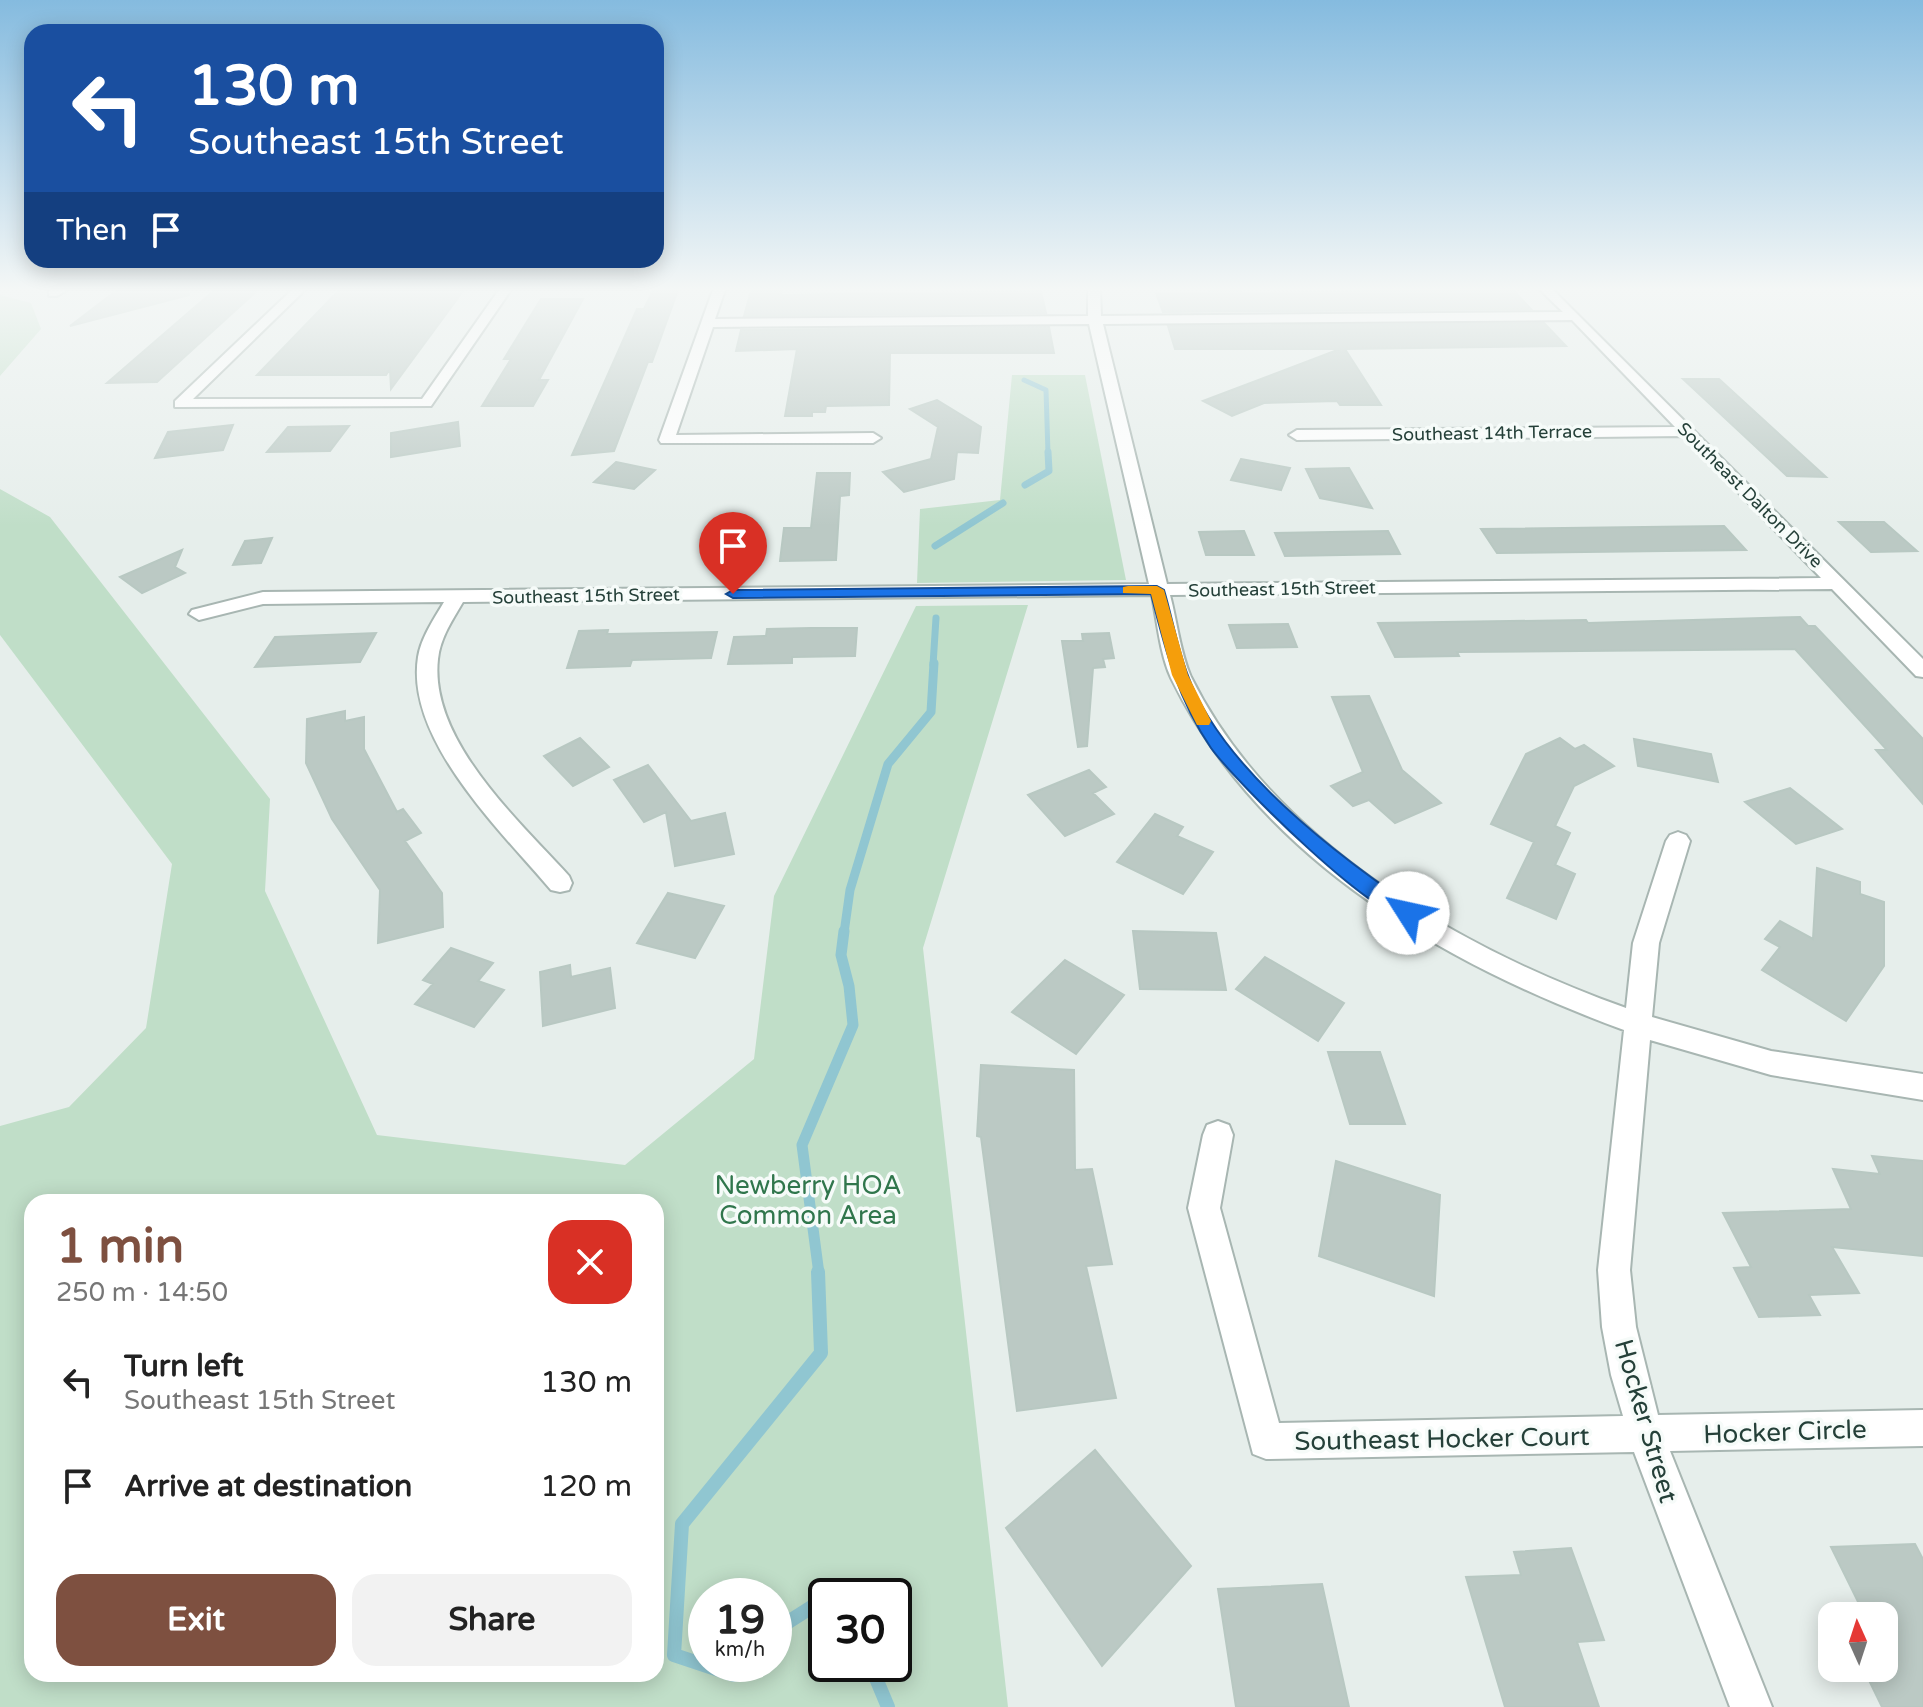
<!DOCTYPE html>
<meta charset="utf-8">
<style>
body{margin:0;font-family:"Varela Round",sans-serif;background:#f2f2f2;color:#222;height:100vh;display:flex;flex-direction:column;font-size:30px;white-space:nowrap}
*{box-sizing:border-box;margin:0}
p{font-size:26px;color:#767676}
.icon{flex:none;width:44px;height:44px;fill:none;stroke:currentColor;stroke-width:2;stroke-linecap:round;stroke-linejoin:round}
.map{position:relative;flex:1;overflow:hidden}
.side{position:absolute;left:24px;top:1194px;width:640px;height:488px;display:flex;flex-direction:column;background:#fff;border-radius:24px;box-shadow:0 4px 20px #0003}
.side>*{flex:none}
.top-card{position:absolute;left:24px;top:24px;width:640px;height:244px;border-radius:24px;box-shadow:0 4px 20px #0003;background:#1a4fa0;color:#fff;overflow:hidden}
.needle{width:52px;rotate:357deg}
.controls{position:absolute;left:1818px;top:1602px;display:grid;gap:16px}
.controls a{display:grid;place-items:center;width:80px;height:80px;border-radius:16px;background:#fff;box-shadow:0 4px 20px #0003;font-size:40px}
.speed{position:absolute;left:688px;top:1578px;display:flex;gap:16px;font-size:40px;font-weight:700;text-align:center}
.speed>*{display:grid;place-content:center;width:104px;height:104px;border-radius:50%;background:#fff;box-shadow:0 4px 20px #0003;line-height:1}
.speed small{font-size:20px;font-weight:400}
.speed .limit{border:4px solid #111;border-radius:12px;background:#fff;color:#111}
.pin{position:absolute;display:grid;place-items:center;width:68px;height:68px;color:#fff;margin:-82px -34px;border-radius:50% 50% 50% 0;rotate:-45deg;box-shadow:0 0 8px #0007}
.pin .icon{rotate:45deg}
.me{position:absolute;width:88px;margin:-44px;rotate:305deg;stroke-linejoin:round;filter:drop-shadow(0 0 6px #0008)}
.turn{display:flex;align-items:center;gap:28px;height:168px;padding:0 32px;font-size:36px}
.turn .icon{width:104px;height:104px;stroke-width:2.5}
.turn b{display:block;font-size:56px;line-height:68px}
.then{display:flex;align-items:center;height:76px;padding:0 32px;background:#0003;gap:16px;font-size:30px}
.round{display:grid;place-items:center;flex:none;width:84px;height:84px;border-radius:24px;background:#f2f2f2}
.overview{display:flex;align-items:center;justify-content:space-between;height:136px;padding:0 32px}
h1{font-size:48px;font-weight:700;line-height:60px;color:#7e5040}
.primary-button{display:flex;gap:16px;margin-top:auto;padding:16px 32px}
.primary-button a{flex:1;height:92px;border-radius:24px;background:#7e5040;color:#fff;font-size:32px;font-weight:700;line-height:92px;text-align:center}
.primary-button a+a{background:#f2f2f2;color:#222}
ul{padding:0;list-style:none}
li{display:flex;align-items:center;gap:24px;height:104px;padding:0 32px}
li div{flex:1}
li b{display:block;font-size:30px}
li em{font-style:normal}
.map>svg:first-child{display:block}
.green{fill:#c0dec8;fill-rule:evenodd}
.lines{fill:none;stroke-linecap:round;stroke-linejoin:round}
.stream-far4{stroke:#90c6d1;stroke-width:5}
.stream-far3{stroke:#90c6d1;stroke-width:7}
.stream-far2{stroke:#90c6d1;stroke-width:9}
.stream-far1{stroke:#90c6d1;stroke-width:11}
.stream{stroke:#90c6d1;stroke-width:14}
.building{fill:#bbc9c4;stroke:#b8c8c2;stroke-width:2}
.street-casing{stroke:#a8b6b2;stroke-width:4}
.street{fill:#fff;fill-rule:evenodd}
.route{fill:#1a73e8;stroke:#114b97;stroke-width:2}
.slow{fill:#f59e0b}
.labels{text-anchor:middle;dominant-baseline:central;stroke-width:7;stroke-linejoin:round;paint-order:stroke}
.far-street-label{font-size:18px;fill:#254039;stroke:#f6fbf9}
.near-park-label{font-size:26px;fill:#30764c;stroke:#f6fbf9}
.near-street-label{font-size:26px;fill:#254039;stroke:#f6fbf9}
</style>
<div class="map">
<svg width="1923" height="1707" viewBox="0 0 1923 1707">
<rect width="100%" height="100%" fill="#e6eeeb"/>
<path class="green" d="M0 295 31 303 41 329 0 376Z
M1012 375H1085L1126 580 917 583 920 509 1000 500Z
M0 489 50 517 270 799 265 891 377 1135 625 1165 754 1059 774 896 916 606 1028 605 923 948 1008 1707H0V1126L69 1107 146 1028 172 864 0 635ZM32 1202H656V1674H32ZM706 1596H774V1664H706ZM826 1596H894V1664H826Z"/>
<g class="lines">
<path class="stream-far4" d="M1024 380 1046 390 1048 454"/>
<path class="stream-far3" d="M1025 485 1049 471 1048 452
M935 546 1003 503
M933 665 936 618"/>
<path class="stream-far2" d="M844 933 850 890 888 764 931 712 934 663"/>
<path class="stream-far1" d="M819 1274 802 1145 853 1025 849 986 841 955 844 931"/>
<path class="stream" d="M774 1631 818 1603 826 1612
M743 1664 734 1675 674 1655 682 1524 821 1353 818 1272
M870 1664 888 1707"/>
</g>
<path class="building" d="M121 287H187L189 295 70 326Z
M218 287H261L157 382 107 383Z
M342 287H466L391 389 390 369 386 375H257Z
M1512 289 1531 309 1163 312 1156 293H1210L1208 290H1240L1242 293Z
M653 290H678L652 362H648L614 451 572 455 637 309H644Z
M782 290 781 295 1041 291 1046 313 744 316 751 291Z
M541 299H583L539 380H548L533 406H482L511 359H504Z
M1544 323 1566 346 1345 349 1381 405H1340L1337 401 1264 403 1232 416 1203 401 1340 349H1175L1168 326Z
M1049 327 1054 353H890L889 405 826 406 825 412H812V416H785L797 349 736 351 741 330Z
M1683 379H1719L1826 477 1787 476Z
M937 400 981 427 978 453 957 452 954 479 904 492 883 472 931 459 938 427 910 409Z
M458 422 460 446 391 457V433Z
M233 425 223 450 155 458 168 432Z
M349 426 330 451 267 452 288 427Z
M1241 459 1290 468 1281 490 1231 480Z
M616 462 655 470 634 489 594 482Z
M1349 468 1372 508 1320 498 1306 469Z
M817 473H850L849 495 840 496 836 560 780 561 784 528H811Z
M1839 522H1884L1917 551 1871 552Z
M1724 526 1746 550 1497 553 1481 529Z
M1244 531 1254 555H1206L1199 532Z
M1388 531 1400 554 1285 556 1275 533Z
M272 538 261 563 233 565 245 541Z
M182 550 175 567 185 573 142 593 120 577Z
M1800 617 1808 626H1815L1923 739V804L1876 750H1887L1795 649 1457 652 1459 656 1395 657 1378 623 1586 620 1588 623Z
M1288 624 1297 647 1237 648 1229 625Z
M811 628H857L855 656 792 657V663L728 664 734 637 766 636 767 629Z
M608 630 607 634 717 632 711 658 632 660 630 666 567 668 579 631Z
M376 633 360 662 255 667 275 637Z
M1109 633 1114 658 1103 659 1105 667 1093 668 1087 746 1078 747 1062 641H1083L1082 634Z
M1369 696 1402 770 1441 803 1395 823 1369 800 1353 806 1331 786 1363 772 1332 697Z
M345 711V721L364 717V749L397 812 403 809 421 833 405 841 442 893 443 927 378 943 380 890 332 819 306 763 307 719Z
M580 738 609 767 573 786 544 756Z
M1560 738 1575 749 1584 745 1614 766 1574 786 1555 826 1570 833 1555 865 1575 874 1556 919 1507 898 1534 842 1491 824 1526 754Z
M1634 739 1711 754 1718 782 1638 766Z
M648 765 691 821 725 813 734 854 675 866 666 812 644 822 614 780Z
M1089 770 1106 787 1093 793 1114 814 1065 836 1028 795Z
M1790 788 1842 829 1796 844 1745 802Z
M1155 814 1183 827 1177 836 1213 852 1183 894 1117 862Z
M1817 868 1860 882V894L1884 902V966L1846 1021 1762 970 1780 947 1765 939 1780 921 1813 939Z
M668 893 724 906 695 958 637 943Z
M1133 931 1216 933 1226 990 1140 989Z
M451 948 493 963 478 981 504 990 474 1027 415 1004 433 984 423 980Z
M1265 957 1344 1003 1318 1041 1236 989Z
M1065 960 1124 995 1076 1054 1012 1012Z
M570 965 571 977 610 968 615 1008 543 1026 540 972Z
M1328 1052H1380L1405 1124H1350Z
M981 1065 1074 1070 1075 1170 1092 1169 1112 1264 1086 1266 1116 1398 1017 1411 981 1137 977 1136Z
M1872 1156 1923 1161V1256L1832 1247 1859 1293 1809 1295 1820 1315 1759 1317 1734 1268 1751 1267 1723 1213 1851 1209 1833 1169 1880 1174Z
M1336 1161 1440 1195 1434 1296 1319 1256Z
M1095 1450 1191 1566 1102 1666 1006 1528Z
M1915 1544 1923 1559V1707H1882L1863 1668H1884V1616H1865L1831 1547Z
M1571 1548 1604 1640 1577 1642 1599 1707H1505L1466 1577 1521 1575 1514 1552Z
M1322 1584 1349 1707H1236L1218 1589Z"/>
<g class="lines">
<defs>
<path id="street" d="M56 287H72L57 296H49V290Z
M295 287H308L193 399H422L501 287H513L431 406 175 407V401Z
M714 287H726L715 319 1088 316V287H1100L1101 316 1563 312 1537 287H1550L1923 659V677L1916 676 1832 589 1170 595C1177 621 1180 653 1191 677 1272 841 1460 949 1626 1008L1633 943 1666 841 1670 835 1678 832 1686 835 1690 841 1659 943 1652 1017 1771 1051 1923 1074V1100L1771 1075 1650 1040 1630 1270 1636 1327 1658 1415 1923 1410V1446L1670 1451 1772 1707H1730L1634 1452 1266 1459 1253 1454 1188 1208 1203 1135 1207 1125 1218 1121 1229 1125 1233 1135 1220 1208 1279 1423 1623 1416 1611 1375 1602 1327 1598 1270 1624 1030C1443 964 1258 857 1171 678 1160 654 1157 621 1152 595L463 602C453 619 440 638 438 659 429 740 519 821 569 876L572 883 569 890 560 892 551 890C502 832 405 740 418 657 421 638 434 619 444 602L263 604 199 620 189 614 192 610 263 592 1149 584 1089 324 713 327 676 435 873 433 881 438 873 443H661L659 440ZM1572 320 1675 427 1297 430 1289 435 1297 440 1684 436 1821 578 1167 584 1103 324Z"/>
</defs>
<use href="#street" class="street-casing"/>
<use href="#street" class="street"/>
</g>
<linearGradient id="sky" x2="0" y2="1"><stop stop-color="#85bbdf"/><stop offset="0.55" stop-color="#f4f7f6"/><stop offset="1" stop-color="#f4f7f6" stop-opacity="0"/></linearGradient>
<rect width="1923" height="526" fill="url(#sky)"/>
<path class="route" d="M1157 586 1164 590C1172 617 1177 646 1187 673 1220 767 1335 854 1415 908L1417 913 1415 919C1382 929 1233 779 1211 748 1178 700 1165 649 1151 594L733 598 726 594 733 590Z"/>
<path class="slow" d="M1128 586H1157L1164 590 1188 675 1211 721 1209 725H1197L1172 675 1151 594 1123 593V587Z"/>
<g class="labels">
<g class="far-street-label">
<text transform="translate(1492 433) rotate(-1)">Southeast 14th Terrace</text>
<text transform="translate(1750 495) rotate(45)">Southeast Dalton Drive</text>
<text transform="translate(1282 589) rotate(-1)">Southeast 15th Street</text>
<text transform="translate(586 596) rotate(-1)">Southeast 15th Street</text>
</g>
<g class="near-park-label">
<text x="808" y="1185">Newberry HOA<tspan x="808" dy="30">Common Area</tspan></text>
</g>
<g class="near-street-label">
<text transform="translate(1646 1421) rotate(74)">Hocker Street</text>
<text transform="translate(1785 1432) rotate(-2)">Hocker Circle</text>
<text transform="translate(1442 1439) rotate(-1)">Southeast Hocker Court</text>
</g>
</g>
</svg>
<div class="controls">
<a><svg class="needle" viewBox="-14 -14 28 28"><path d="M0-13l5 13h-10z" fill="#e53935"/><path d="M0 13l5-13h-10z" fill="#767676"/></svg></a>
</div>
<div class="speed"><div>19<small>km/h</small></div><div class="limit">30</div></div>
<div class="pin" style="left:733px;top:594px;background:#d93025"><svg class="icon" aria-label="arrive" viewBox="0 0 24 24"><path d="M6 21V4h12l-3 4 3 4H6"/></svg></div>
<svg class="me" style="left:1408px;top:913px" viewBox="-20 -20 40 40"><circle r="19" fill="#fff"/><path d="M0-13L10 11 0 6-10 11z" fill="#1a73e8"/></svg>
<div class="top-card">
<div class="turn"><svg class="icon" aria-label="left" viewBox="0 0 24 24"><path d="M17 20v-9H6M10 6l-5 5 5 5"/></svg><div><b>130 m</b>Southeast 15th Street</div></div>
<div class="then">Then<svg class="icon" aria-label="arrive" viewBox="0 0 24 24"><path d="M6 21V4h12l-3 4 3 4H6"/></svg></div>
</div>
<section class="side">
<div class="overview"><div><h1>1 min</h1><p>250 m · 14:50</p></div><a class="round" style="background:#d93025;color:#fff"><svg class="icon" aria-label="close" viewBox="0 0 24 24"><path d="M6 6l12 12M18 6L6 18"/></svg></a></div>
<ul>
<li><svg class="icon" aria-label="left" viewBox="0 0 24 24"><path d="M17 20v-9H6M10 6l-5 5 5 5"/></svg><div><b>Turn left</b><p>Southeast 15th Street</p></div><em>130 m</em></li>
<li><svg class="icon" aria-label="arrive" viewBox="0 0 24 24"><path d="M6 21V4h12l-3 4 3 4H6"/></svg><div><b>Arrive at destination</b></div><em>120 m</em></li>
</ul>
<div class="primary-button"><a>Exit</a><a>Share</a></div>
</section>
</div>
